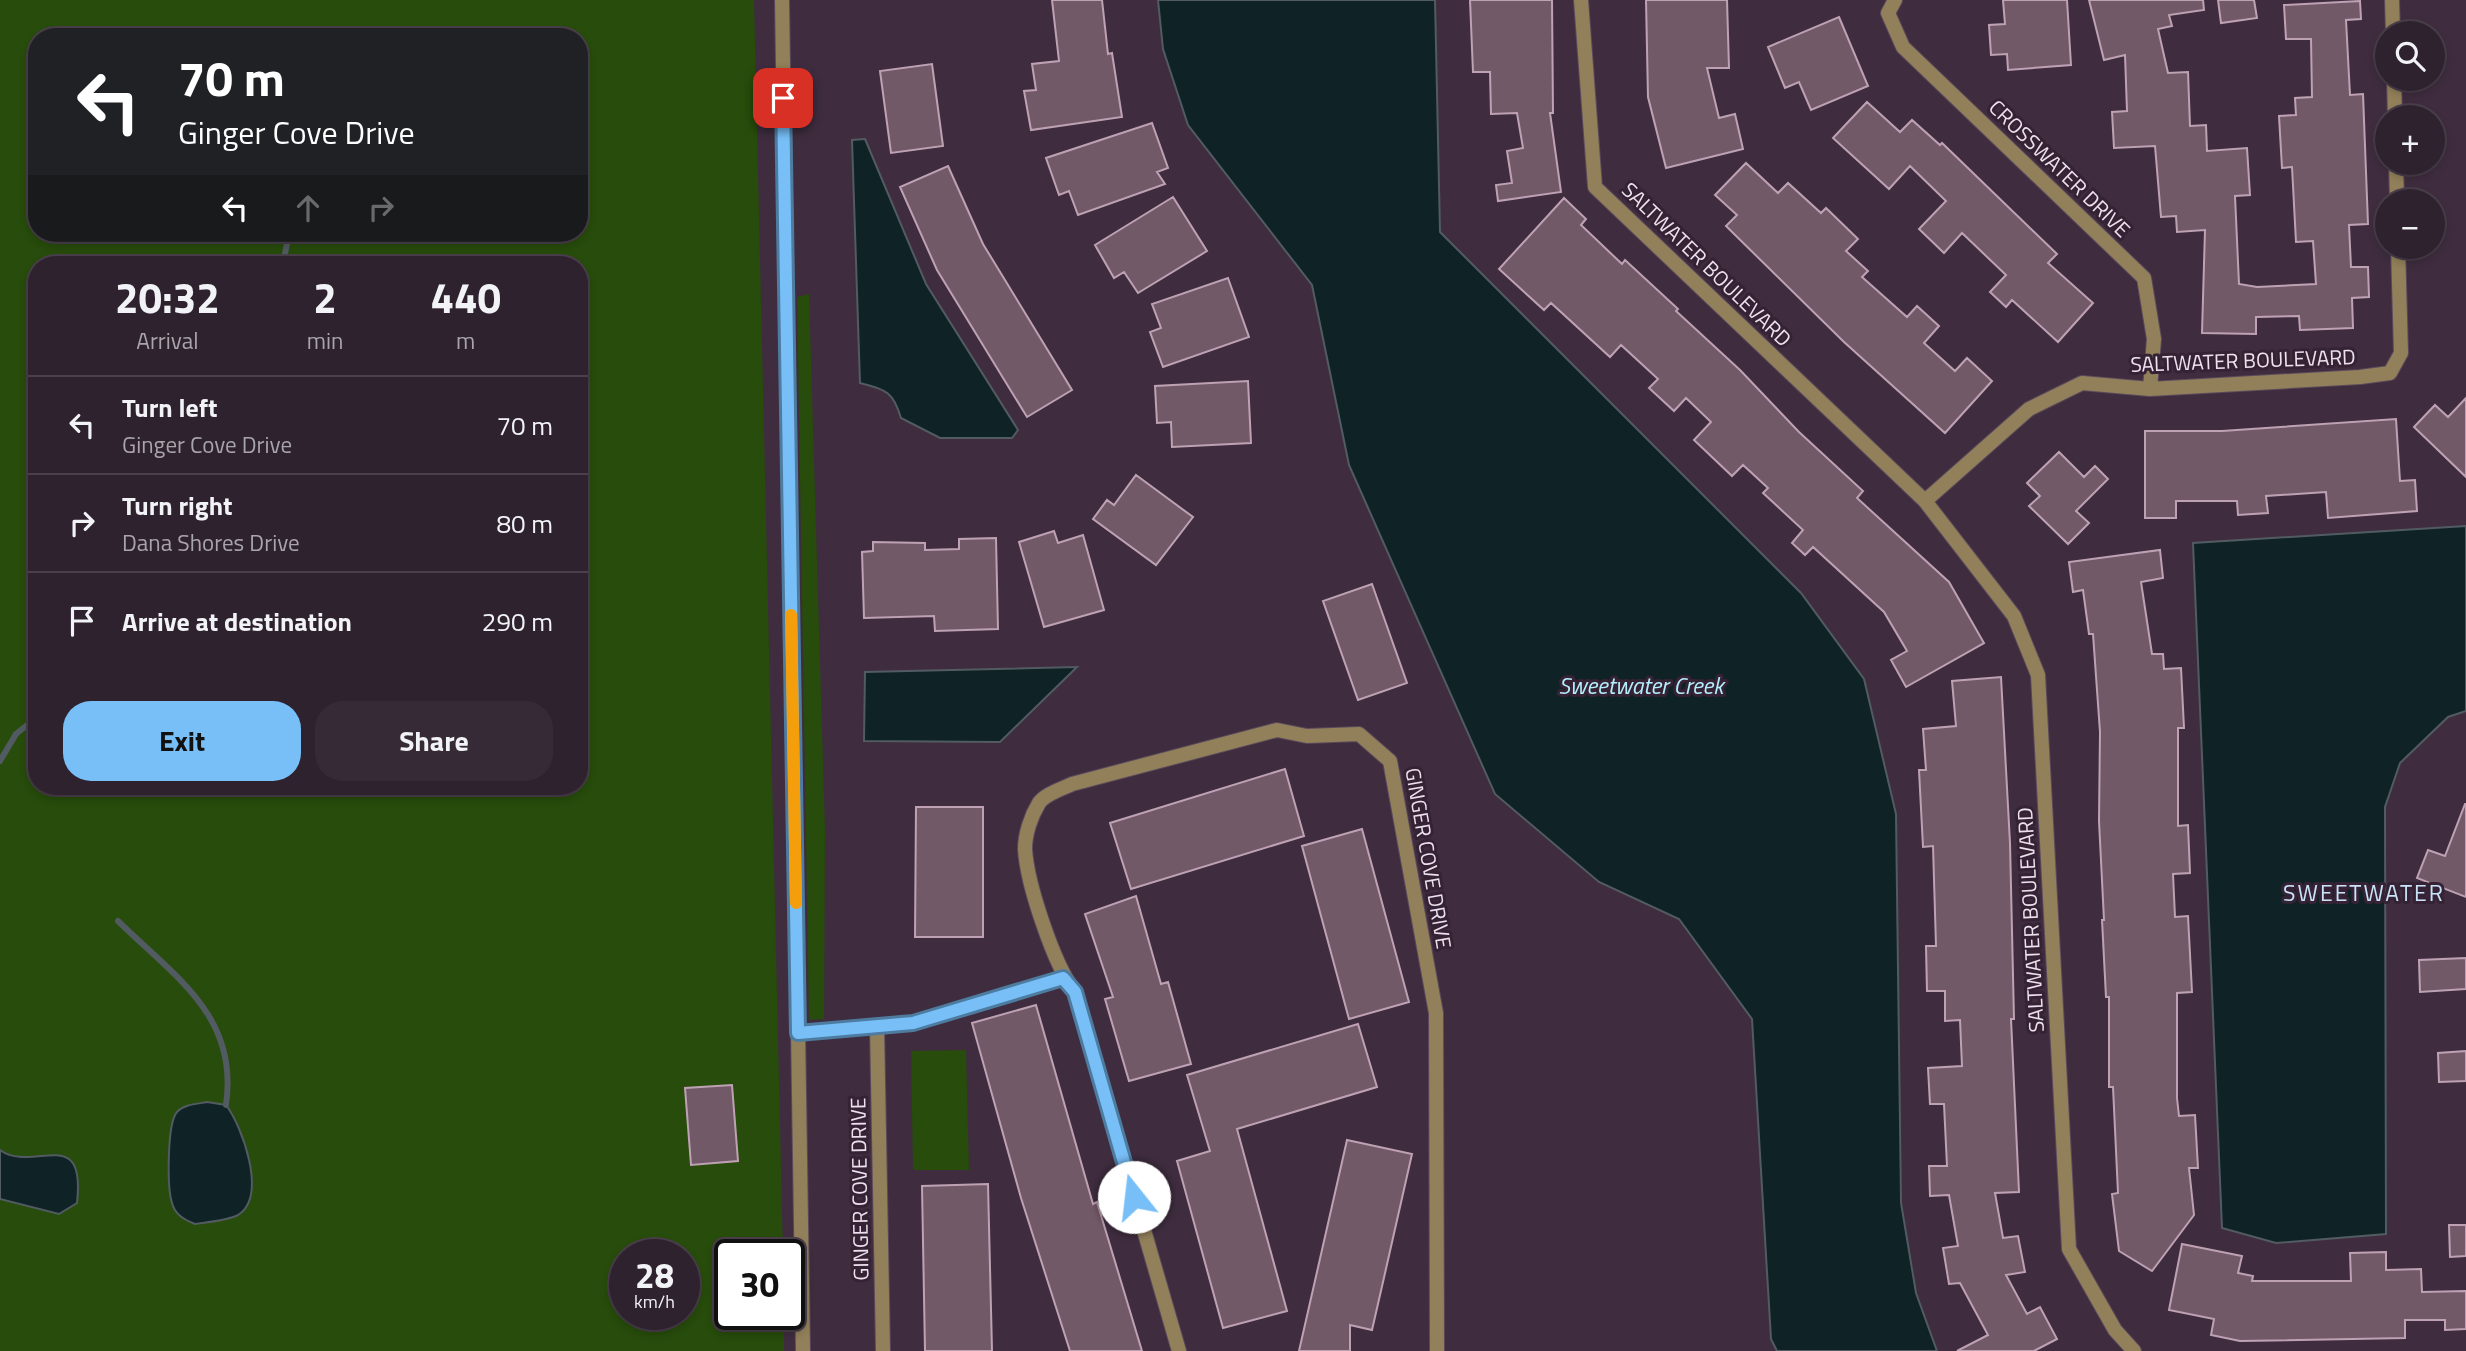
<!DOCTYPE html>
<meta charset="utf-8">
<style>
body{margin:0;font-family:"Titillium Web",sans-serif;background:#372a37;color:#f1f3f6;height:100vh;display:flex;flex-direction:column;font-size:26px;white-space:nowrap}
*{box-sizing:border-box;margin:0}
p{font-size:23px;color:#a7a4aa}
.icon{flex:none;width:38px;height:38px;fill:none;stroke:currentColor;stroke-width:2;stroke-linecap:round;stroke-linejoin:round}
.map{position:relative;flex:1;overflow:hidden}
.panel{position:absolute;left:28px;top:256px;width:560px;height:539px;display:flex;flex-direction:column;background:#2f222f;border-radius:28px;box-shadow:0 4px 10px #0003,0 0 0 2px #4a3f4b}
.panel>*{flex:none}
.guide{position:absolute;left:28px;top:28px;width:560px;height:214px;border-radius:28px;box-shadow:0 4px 10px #0003,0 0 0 2px #4a3f4b;background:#202124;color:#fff;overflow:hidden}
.tools{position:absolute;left:2375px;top:21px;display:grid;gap:14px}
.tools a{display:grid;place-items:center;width:70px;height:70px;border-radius:50%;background:#2f222f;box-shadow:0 4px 10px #0003,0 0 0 2px #4a3f4b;font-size:35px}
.speed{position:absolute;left:609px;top:1239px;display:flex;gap:14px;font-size:35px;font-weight:700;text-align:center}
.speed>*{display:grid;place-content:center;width:91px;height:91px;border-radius:50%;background:#2f222f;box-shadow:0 4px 10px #0003,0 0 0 2px #4a3f4b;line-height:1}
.speed small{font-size:18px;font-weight:400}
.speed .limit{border:4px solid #111;border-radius:10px;background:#fff;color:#111}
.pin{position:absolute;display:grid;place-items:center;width:60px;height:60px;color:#fff;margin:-30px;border-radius:14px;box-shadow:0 4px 10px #0006}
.me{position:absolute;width:77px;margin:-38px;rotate:344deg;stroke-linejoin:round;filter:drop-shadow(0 0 5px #0008)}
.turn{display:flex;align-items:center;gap:24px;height:147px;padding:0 35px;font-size:32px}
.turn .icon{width:91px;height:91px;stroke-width:2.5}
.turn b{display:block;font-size:49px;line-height:60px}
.lanes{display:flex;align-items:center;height:66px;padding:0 35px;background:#0003;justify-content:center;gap:35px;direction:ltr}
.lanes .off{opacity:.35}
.eta{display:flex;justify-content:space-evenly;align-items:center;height:119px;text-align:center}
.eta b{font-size:42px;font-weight:700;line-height:49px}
.button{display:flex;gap:14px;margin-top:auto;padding:14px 35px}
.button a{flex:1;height:80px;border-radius:28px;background:#78bff8;color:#111;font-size:28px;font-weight:700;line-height:80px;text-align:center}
.button a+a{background:#372a37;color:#f1f3f6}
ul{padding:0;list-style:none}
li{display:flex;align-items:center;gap:21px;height:98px;padding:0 35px;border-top:2px solid #4a3f4b}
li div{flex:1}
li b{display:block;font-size:26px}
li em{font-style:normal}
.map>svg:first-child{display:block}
.green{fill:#274c0b;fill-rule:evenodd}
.water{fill:#0f2226;stroke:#525b62;stroke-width:2}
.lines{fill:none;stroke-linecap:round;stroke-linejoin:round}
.stream{stroke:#525b62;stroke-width:6}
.building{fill:#725968;stroke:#bea2b4;stroke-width:2}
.minor-casing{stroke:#5b4a5b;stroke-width:16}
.tertiary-casing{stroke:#5b4a5b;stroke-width:16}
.minor{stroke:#92805a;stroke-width:14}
.tertiary{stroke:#92805a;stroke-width:14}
.route-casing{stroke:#4e7ca1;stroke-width:18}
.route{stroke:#78bff8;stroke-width:12}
.slow{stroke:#f59e0b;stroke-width:12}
.labels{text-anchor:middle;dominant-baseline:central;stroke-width:6;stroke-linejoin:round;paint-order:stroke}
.street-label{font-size:21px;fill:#ede1ed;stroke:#352335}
.water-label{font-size:23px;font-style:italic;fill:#b4effd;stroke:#352335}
.neighbourhood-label{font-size:23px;letter-spacing:2px;fill:#cae3f9;stroke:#352335}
</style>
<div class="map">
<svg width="2466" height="1351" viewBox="0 0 2466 1351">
<rect width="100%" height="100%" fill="#3f2d3f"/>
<path class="green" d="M0 0H754L783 1255H730V1314H784V1351H0ZM37 37H579V233H37ZM37 264H579V786H37ZM625 1255H684V1314H625Z
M809 294 825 831 824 1019 809 1020 797 297Z
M966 1050 969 1170H913L911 1051Z"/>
<path class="water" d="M1158 0H1435L1440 232 1801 593 1864 679 1896 814 1901 1203 1916 1293 1937 1351H1777L1771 1339 1752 1019 1679 919 1599 882 1495 794 1349 465 1312 285 1188 125 1163 49Z
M865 139 926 284 1018 430 1012 438H940L901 418C893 391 886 390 860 383L852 140Z
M2466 526V711L2448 717 2400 763 2385 807 2386 1234 2276 1243 2222 1228 2193 543Z
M1077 667 1000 742 864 741 865 672Z
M207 1102 226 1105C242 1126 268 1196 238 1215 226 1221 208 1222 195 1224 185 1220 175 1215 172 1203 167 1188 167 1123 177 1112 184 1104 197 1104 207 1102Z
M0 1150C33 1174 86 1122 77 1203L59 1214 0 1199Z"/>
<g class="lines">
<path class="stream" d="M283 264 289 233
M0 761 16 734 37 717
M118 921C175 977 239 1016 226 1105"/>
</g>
<path class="building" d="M1052 0H1102L1108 54 1112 53 1122 117 1031 130 1024 91 1036 90 1032 64 1059 61Z
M1470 0H1552L1553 113H1550L1561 192 1498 201 1496 185 1512 183 1507 151 1523 148 1517 113 1491 114 1490 72H1473Z
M1646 0H1727L1729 68H1707L1719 118 1735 114 1743 149 1666 168 1648 97Z
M2003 0H2067L2071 65 2008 70 2007 54 1991 55 1989 25 2005 24Z
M2089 0H2203L2204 10 2169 15 2172 26 2158 29 2168 73 2188 72 2190 126 2206 125 2207 151 2247 148 2250 195 2235 196 2239 284 2257 287 2316 284 2313 241 2296 242 2292 167 2282 168 2279 116 2296 115 2295 98 2312 97 2311 39H2286L2284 5 2360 1 2361 19 2346 20 2350 95 2363 94 2368 224 2349 225 2351 267H2368L2369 297 2352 298 2353 328 2300 330 2299 316 2256 317V334L2202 333 2205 230 2177 232 2176 216 2161 217 2155 146 2114 148 2112 112 2127 111 2125 55 2104 60Z
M2218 0H2254L2257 18 2221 23Z
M1839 17 1868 86 1811 110 1799 82 1785 88 1768 47Z
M932 64 943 146 891 153 880 71Z
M1867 102 1900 132 1912 120 1940 145 1942 143 2057 254 2048 263 2093 303 2058 342 2012 300 2006 307 1990 292 2006 275 1962 233 1944 253 1919 229 1946 201 1910 166 1889 189 1833 138Z
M1152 123 1168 168 1157 172 1165 184 1078 215 1069 191 1059 195 1046 158Z
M1746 163 1778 193 1788 183 1821 213 1826 208 1858 239 1846 251 1868 271 1862 277 1907 317 1917 306 1939 326 1924 343 1955 371 1967 358 1992 381 1945 433 1844 342 1726 226 1737 215 1715 195Z
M948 166 983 244 1072 390 1027 417 937 270 900 187Z
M1173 197 1207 251 1138 293 1124 272 1114 278 1095 245Z
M1564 198 1586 219 1581 225 1622 264 1625 260 1678 309 1676 311 1740 370 1799 432 1863 491 1857 498 1949 582 1984 643 1906 687 1891 660 1907 651 1884 612 1813 547 1805 555 1792 543 1803 530 1763 493 1768 488 1743 465 1732 476 1694 440 1711 422 1686 398 1674 411 1649 388 1658 379 1621 345 1610 357 1551 303 1544 310 1499 269Z
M1228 278 1249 337 1163 367 1150 332 1161 328 1152 304Z
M1248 381 1251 443 1172 447 1171 422 1157 423 1155 386Z
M2466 398V477L2414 427 2435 405 2448 417Z
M2396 419 2400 481 2415 480 2417 511 2328 518 2326 492 2266 496 2268 513 2238 515 2237 501H2176V518H2145V431H2222Z
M2059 452 2084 477 2095 466 2108 479 2076 511 2089 523 2068 544 2029 506 2040 496 2027 483Z
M1136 475 1193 517 1156 565 1093 519 1107 500 1114 505Z
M1054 531 1058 543 1083 535 1104 610 1044 627 1019 542Z
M996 538 998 629 935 631 934 616 864 618 862 552 873 551V542L925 543V550L959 549V539Z
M2160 550 2163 578 2141 582 2152 654H2163L2164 669 2181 668 2184 728H2178V826L2188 825 2190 873 2173 874 2175 917 2188 916 2192 992 2177 993V1098L2179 1116 2195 1115 2198 1168H2189L2194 1215 2152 1271 2119 1251 2112 1194 2118 1193 2113 1087H2109V997H2106L2102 920H2104L2099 821 2100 732 2093 634H2089L2083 590 2073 592 2069 562Z
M1372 584 1407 683 1358 700 1323 601Z
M2001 677 2010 843 2014 1019H2011L2019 1192 1995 1193 2003 1238 2018 1236 2025 1272 2006 1275 2027 1314 2040 1307 2057 1339 2034 1351H1957L1988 1335 1960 1283 1949 1284 1943 1248 1958 1246 1949 1195 1930 1196 1929 1166H1947L1944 1104H1930L1928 1068 1962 1066 1960 1020 1945 1021V991H1927L1926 946H1936L1933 846 1923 847 1919 770H1926L1923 729 1956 726 1952 681Z
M1285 769 1304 836 1131 889 1110 823Z
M2465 804H2466V897L2417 878 2428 850 2445 856Z
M916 807H983V937H915Z
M1362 829 1409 1002 1349 1019 1302 846Z
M1136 896 1161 984 1168 982 1191 1064 1129 1081 1105 999 1113 997 1085 914Z
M2466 958V989L2420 992 2419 960Z
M1036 1005 1093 1204 1097 1202 1142 1351H1070L1021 1198 972 1023Z
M1358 1024 1377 1087 1237 1129 1287 1311 1223 1328 1177 1161 1210 1151 1187 1075Z
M2466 1051V1081L2439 1082 2438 1053Z
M732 1085 738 1161 691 1165 685 1088Z
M1347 1140 1412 1154 1383 1282 1372 1330 1350 1325V1351H1299Z
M988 1184 992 1351H925L922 1186Z
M2449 1225H2466V1256L2450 1257Z
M2182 1244 2242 1256 2238 1273 2253 1276 2252 1281H2351L2350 1253 2386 1252V1270L2421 1269 2422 1292 2466 1291V1329L2445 1330V1320H2405V1338L2240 1341 2211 1335 2214 1319 2169 1310Z"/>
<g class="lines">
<defs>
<path id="minor" d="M1581 0 1595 187 1925 501 2014 616 2038 675 2069 1249 2115 1330 2134 1351
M1895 0 1888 13 1903 47 2144 278 2154 339 2150 389
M2392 0 2393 33
M2394 79 2395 117
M2396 163 2397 201
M1925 501 2029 409 2082 383 2150 389 2360 377 2390 373 2401 353 2398 247
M877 1026 883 1351
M798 1033 913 1023 1063 978
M1179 1351 1075 992C1054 965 1027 884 1025 849 1025 834 1031 816 1039 803 1045 794 1062 789 1072 784L1277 730 1307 736 1359 734 1390 761 1436 1013 1437 1351"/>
<path id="tertiary" d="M782 0 803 1351"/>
</defs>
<use href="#minor" class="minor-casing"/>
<use href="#tertiary" class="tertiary-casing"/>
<use href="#minor" class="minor"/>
<use href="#tertiary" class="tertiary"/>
</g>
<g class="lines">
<defs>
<path id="route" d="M783 98 798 1033 913 1023 1063 978 1075 992 1134 1197"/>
</defs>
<use href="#route" class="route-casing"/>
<use href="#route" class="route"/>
<path class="slow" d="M791 615 796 903"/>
</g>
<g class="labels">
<g class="street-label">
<text transform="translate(2060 168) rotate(44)">CROSSWATER DRIVE</text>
<text transform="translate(1707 264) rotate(44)">SALTWATER BOULEVARD</text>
<text transform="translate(2243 360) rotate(-2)">SALTWATER BOULEVARD</text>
<text transform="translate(1429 858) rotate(80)">GINGER COVE DRIVE</text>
<text transform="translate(2030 920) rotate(-93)">SALTWATER BOULEVARD</text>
<text transform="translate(859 1189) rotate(-91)">GINGER COVE DRIVE</text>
</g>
<g class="water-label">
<text x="1641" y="685">Sweetwater Creek</text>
</g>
<g class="neighbourhood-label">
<text x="2364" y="892">SWEETWATER</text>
</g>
</g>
</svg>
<div class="tools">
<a><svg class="icon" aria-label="search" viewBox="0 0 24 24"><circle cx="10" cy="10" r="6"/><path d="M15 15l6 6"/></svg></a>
<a>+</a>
<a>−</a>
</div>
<div class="speed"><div>28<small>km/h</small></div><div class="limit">30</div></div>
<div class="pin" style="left:783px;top:98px;background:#d93025"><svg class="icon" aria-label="arrive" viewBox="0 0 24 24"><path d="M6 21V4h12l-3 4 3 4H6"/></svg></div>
<svg class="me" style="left:1134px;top:1197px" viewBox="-20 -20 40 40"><circle r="19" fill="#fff"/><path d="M0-13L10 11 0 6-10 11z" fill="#78bff8"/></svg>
<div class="guide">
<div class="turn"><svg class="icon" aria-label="left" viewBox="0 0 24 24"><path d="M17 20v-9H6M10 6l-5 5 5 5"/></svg><div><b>70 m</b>Ginger Cove Drive</div></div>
<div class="lanes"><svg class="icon" aria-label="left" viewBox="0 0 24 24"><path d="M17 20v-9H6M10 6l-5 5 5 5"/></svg><svg class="icon off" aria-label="ahead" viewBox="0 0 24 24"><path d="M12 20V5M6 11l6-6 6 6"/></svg><svg class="icon off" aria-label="right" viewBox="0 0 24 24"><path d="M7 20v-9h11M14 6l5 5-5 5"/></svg></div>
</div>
<section class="panel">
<div class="eta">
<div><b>20:32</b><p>Arrival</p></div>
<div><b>2</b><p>min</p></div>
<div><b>440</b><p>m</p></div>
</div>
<ul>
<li><svg class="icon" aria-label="left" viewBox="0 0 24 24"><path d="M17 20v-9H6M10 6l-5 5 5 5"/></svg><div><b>Turn left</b><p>Ginger Cove Drive</p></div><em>70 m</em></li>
<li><svg class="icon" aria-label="right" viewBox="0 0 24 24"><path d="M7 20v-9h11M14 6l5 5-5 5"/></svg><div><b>Turn right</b><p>Dana Shores Drive</p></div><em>80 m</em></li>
<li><svg class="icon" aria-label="arrive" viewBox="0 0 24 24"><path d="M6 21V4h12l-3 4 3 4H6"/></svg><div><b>Arrive at destination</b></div><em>290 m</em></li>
</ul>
<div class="button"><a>Exit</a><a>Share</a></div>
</section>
</div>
